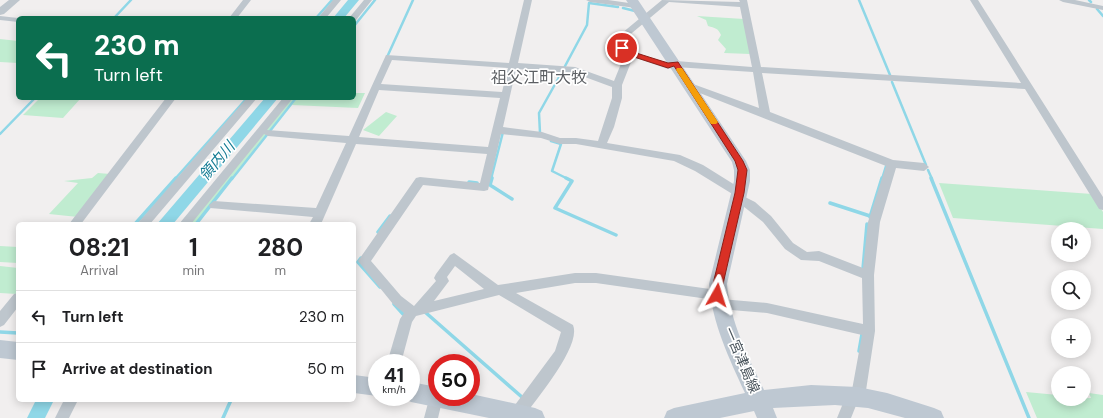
<!DOCTYPE html>
<meta charset="utf-8">
<style>
body{margin:0;font-family:"DM Sans","Noto Sans JP",sans-serif;background:#f6f6f6;color:#202124;height:100vh;display:flex;flex-direction:column;font-size:15px;white-space:nowrap}
*{box-sizing:border-box;margin:0}
p{font-size:13px;color:#757577}
.icon{flex:none;width:22px;height:22px;fill:none;stroke:currentColor;stroke-width:2;stroke-linecap:round;stroke-linejoin:round}
.map{position:relative;flex:1;overflow:hidden}
.drawer{position:absolute;left:16px;top:222px;width:340px;height:180px;display:flex;flex-direction:column;background:#fff;border-radius:6px;box-shadow:0 2px 10px #0003}
.drawer>*{flex:none}
.banner{position:absolute;left:16px;top:16px;width:340px;height:84px;border-radius:6px;box-shadow:0 2px 10px #0003;background:#0b6e4f;color:#fff;overflow:hidden}
.controls{position:absolute;left:1051px;top:222px;display:grid;gap:8px}
.controls a{display:grid;place-items:center;width:40px;height:40px;border-radius:50%;background:#fff;box-shadow:0 2px 10px #0003;font-size:20px}
.speed{position:absolute;left:368px;top:354px;display:flex;gap:8px;font-size:20px;font-weight:700;text-align:center}
.speed>*{display:grid;place-content:center;width:52px;height:52px;border-radius:50%;background:#fff;box-shadow:0 2px 10px #0003;line-height:1}
.speed small{font-size:10px;font-weight:400}
.speed .limit{border:6px solid #d22;background:#fff;color:#111}
.pin{position:absolute;display:grid;place-items:center;width:34px;height:34px;color:#fff;margin:-17px;border:2px solid #fff;border-radius:50%;box-shadow:0 1px 4px #0007}
.me{position:absolute;width:44px;margin:-22px;rotate:6deg;stroke-linejoin:round;filter:drop-shadow(0 0 3px #0008)}
.turn{display:flex;align-items:center;gap:14px;height:84px;padding:0 12px;font-size:18px}
.turn .icon{width:52px;height:52px;stroke-width:2.5}
.turn b{display:block;font-size:28px;line-height:34px}
.eta{display:flex;justify-content:space-evenly;align-items:center;height:68px;text-align:center}
.eta b{font-size:24px;font-weight:700;line-height:28px}
ul{padding:0;list-style:none}
li{display:flex;align-items:center;gap:12px;height:52px;padding:0 12px;border-top:1px solid #e0e0e0}
li div{flex:1}
li b{display:block;font-size:15px}
li em{font-style:normal}
.map>svg:first-child{display:block}
.green{fill:#c0ecd0}
.water{fill:#8fd7e7}
.lines{fill:none;stroke-linecap:round;stroke-linejoin:round}
.stream-far1{stroke:#8fd7e7;stroke-width:2.5}
.stream{stroke:#8fd7e7;stroke-width:3.5}
.minor{fill:#bec6cd;fill-rule:evenodd}
.tertiary{fill:#bec6cd;fill-rule:evenodd}
.secondary{fill:#bec8d2;fill-rule:evenodd}
.route{fill:#d93025;stroke:#8d1f18}
.slow{fill:#f59e0b}
.labels{text-anchor:middle;dominant-baseline:central;stroke-width:3.5;stroke-linejoin:round;paint-order:stroke}
.street-label{font-size:14px;fill:#48535b;stroke:#fff}
.water-label{font-size:15px;font-style:italic;fill:#147c94;stroke:#fff}
.quarter-label{font-size:16px;fill:#5c5f63;stroke:#fff}
</style>
<div class="map">
<svg width="1103" height="418" viewBox="0 0 1103 418">
<rect width="100%" height="100%" fill="#f1efef"/>
<path class="green" d="M697 16 744 19 750 54 724 53 726 49 718 40 721 35C718 28 715 28 708 26L706 20Z
M0 39 18 41V63L0 62Z
M354 93H365L358 108 292 105 297 98H354Z
M40 98H81L63 118 23 115Z
M291 98H295L195 224H189Z
M386 112 397 116 379 136 363 130Z
M98 173 110 174 78 217 49 214 78 183 64 181 92 178Z
M939 183 1092 194 1103 212V229L953 218Z
M0 246 18 247V263L0 262Z
M0 266 18 268 17 294 0 293Z
M1026 392 1058 395V399L1091 398 1089 393 1103 395V418H1037Z"/>
<path class="water" d="M348 0H359L344 18H333Z
M265 98H278L173 224H157Z
M36 400H54L45 418H27Z"/>
<g class="lines">
<path class="stream-far1" d="M859 0 890 75
M1089 0 1091 2
M623 8 635 11
M1097 9 1103 16
M114 18 131 0
M316 18 332 0
M354 26 375 0
M388 55 413 0
M564 68 587 25 589 3 618 7
M892 82 926 165
M540 133 539 113 563 70
M0 134 35 98
M551 141 561 144 552 171 568 179
M928 170 932 179
M175 179 247 98
M232 179 296 98
M491 179 503 132
M882 179 886 166"/>
<path class="stream" d="M492 178 490 185 512 199
M566 178 572 181 555 208 616 235
M931 178 1029 418
M469 182 477 183
M830 203 870 216
M870 217 882 178
M135 224 176 178
M196 224 232 178
M378 232 390 216
M361 258 358 262 380 287
M863 269 867 224
M394 304 403 314
M425 312 523 398
M0 332 18 333
M859 351 862 334
M223 418 231 400"/>
<path class="minor" d="M243 0H251L237 18H229Z
M333 0H341L326 18H318Z
M364 0H372L356 20 349 18Z
M524 0H532L518 63 575 67 614 81 625 54 610 43 662 0 740 2 739 0H747L761 67 1021 83 970 0H978L1103 197V210L1099 209 1025 89 762 73 770 112 893 160 924 163 929 167 924 171 896 168 880 222 874 275 875 331 865 397 863 402 857 403 851 418H837L848 391 852 390 862 335 767 313 719 309 715 308 713 304 715 300 596 283H575L516 293 573 325C582 346 535 400 523 418H512L510 414 512 409 555 351 561 332 499 295 416 316 412 322 401 363H387L400 319 404 313 393 304 358 261 416 178 420 177 480 183 487 154 356 144 321 224H309L313 217 210 208 209 205 214 201 316 208 346 143 268 136 264 134 191 224H179L283 98H293L267 130 349 136 386 55 509 63ZM669 2 740 7 752 67 676 61C660 65 633 51 620 43ZM633 57 668 69 675 67 753 72 759 108 693 84H687L685 86 687 88 886 166 868 222 863 268 819 251 807 252 793 243 771 216 755 202 743 196 744 193 743 190 703 165 680 155 607 143 614 127 622 98V85ZM392 60 508 68 502 92 381 84ZM516 69 574 73 612 87V98L598 141 576 138H560L542 132 503 127ZM379 90 500 98 488 147 359 137ZM501 134 541 138 560 144H576L674 161 695 171 734 195 733 198 763 222 785 249 801 260 819 261 862 278 863 324 767 303 721 299 723 295 721 291 717 290 596 273H575L498 285 454 253 450 255 436 274 434 278 436 281 414 306 401 296 371 261 423 185 484 191 488 190ZM455 266 484 289 434 301 449 281 447 277Z
M586 0H608L636 4 640 6 636 8 590 2Z
M1059 0H1075L1103 6V10L1063 2Z
M0 16 18 18H20H18V22L0 20Z
M166 98H176L81 224H69Z
M247 98H257L150 224H137Z
M18 293V307L4 325 0 327V311L14 294Z
M437 391V397H443L438 418H424L431 392Z
M64 400H78L69 418H55Z"/>
<path class="tertiary" d="M9 0H20L4 14 0 15V7Z"/>
<path class="secondary" d="M626 0H638L746 161 750 170V181L727 284C730 322 748 356 764 390L811 385 858 387 887 393 934 408 941 411 944 418H905L868 408 835 405 773 408 777 418H757L754 411 720 418H664L667 411 674 408 745 393C729 358 712 323 709 284L734 181V170L732 162Z
M0 340 18 342V360L0 358Z
M354 375 377 378V396L354 393Z
M411 382 437 387V397H471V394L535 408 542 411 545 418H489L411 402 403 397H411Z"/>
</g>
<path class="route" d="M620 46H625L633 52 668 63 678 62 743 161 747 170 744 193 723 284 721 298H714L713 284 735 193 738 170 735 161 674 66 668 68 628 55 620 50Z"/>
<path class="slow" d="M677 68H682L718 122 716 124H711L676 70Z"/>
<g class="labels">
<g class="street-label">
<text transform="translate(742 360) rotate(67)">一宮津島線</text>
</g>
<g class="water-label">
<text transform="translate(217 161) rotate(-50)">領内川</text>
</g>
<g class="quarter-label">
<text x="539" y="77">祖父江町大牧</text>
</g>
</g>
</svg>
<div class="controls">
<a><svg class="icon" aria-label="sound" viewBox="0 0 24 24"><path d="M4 9h4l5-4v14l-5-4H4zM17 9q2 3 0 6"/></svg></a>
<a><svg class="icon" aria-label="search" viewBox="0 0 24 24"><circle cx="10" cy="10" r="6"/><path d="M15 15l6 6"/></svg></a>
<a>+</a>
<a>−</a>
</div>
<div class="speed"><div>41<small>km/h</small></div><div class="limit">50</div></div>
<div class="pin" style="left:622px;top:48px;background:#d93025"><svg class="icon" aria-label="arrive" viewBox="0 0 24 24"><path d="M6 21V4h12l-3 4 3 4H6"/></svg></div>
<svg class="me" style="left:717px;top:295px" viewBox="-20 -20 40 40"><path d="M0-17L14 15 0 8-14 15z" fill="#d93025" stroke="#fff" stroke-width="4"/></svg>
<div class="banner">
<div class="turn"><svg class="icon" aria-label="left" viewBox="0 0 24 24"><path d="M17 20v-9H6M10 6l-5 5 5 5"/></svg><div><b>230 m</b>Turn left</div></div>
</div>
<section class="drawer">
<div class="eta">
<div><b>08:21</b><p>Arrival</p></div>
<div><b>1</b><p>min</p></div>
<div><b>280</b><p>m</p></div>
</div>
<ul>
<li><svg class="icon" aria-label="left" viewBox="0 0 24 24"><path d="M17 20v-9H6M10 6l-5 5 5 5"/></svg><div><b>Turn left</b></div><em>230 m</em></li>
<li><svg class="icon" aria-label="arrive" viewBox="0 0 24 24"><path d="M6 21V4h12l-3 4 3 4H6"/></svg><div><b>Arrive at destination</b></div><em>50 m</em></li>
</ul>
</section>
</div>
